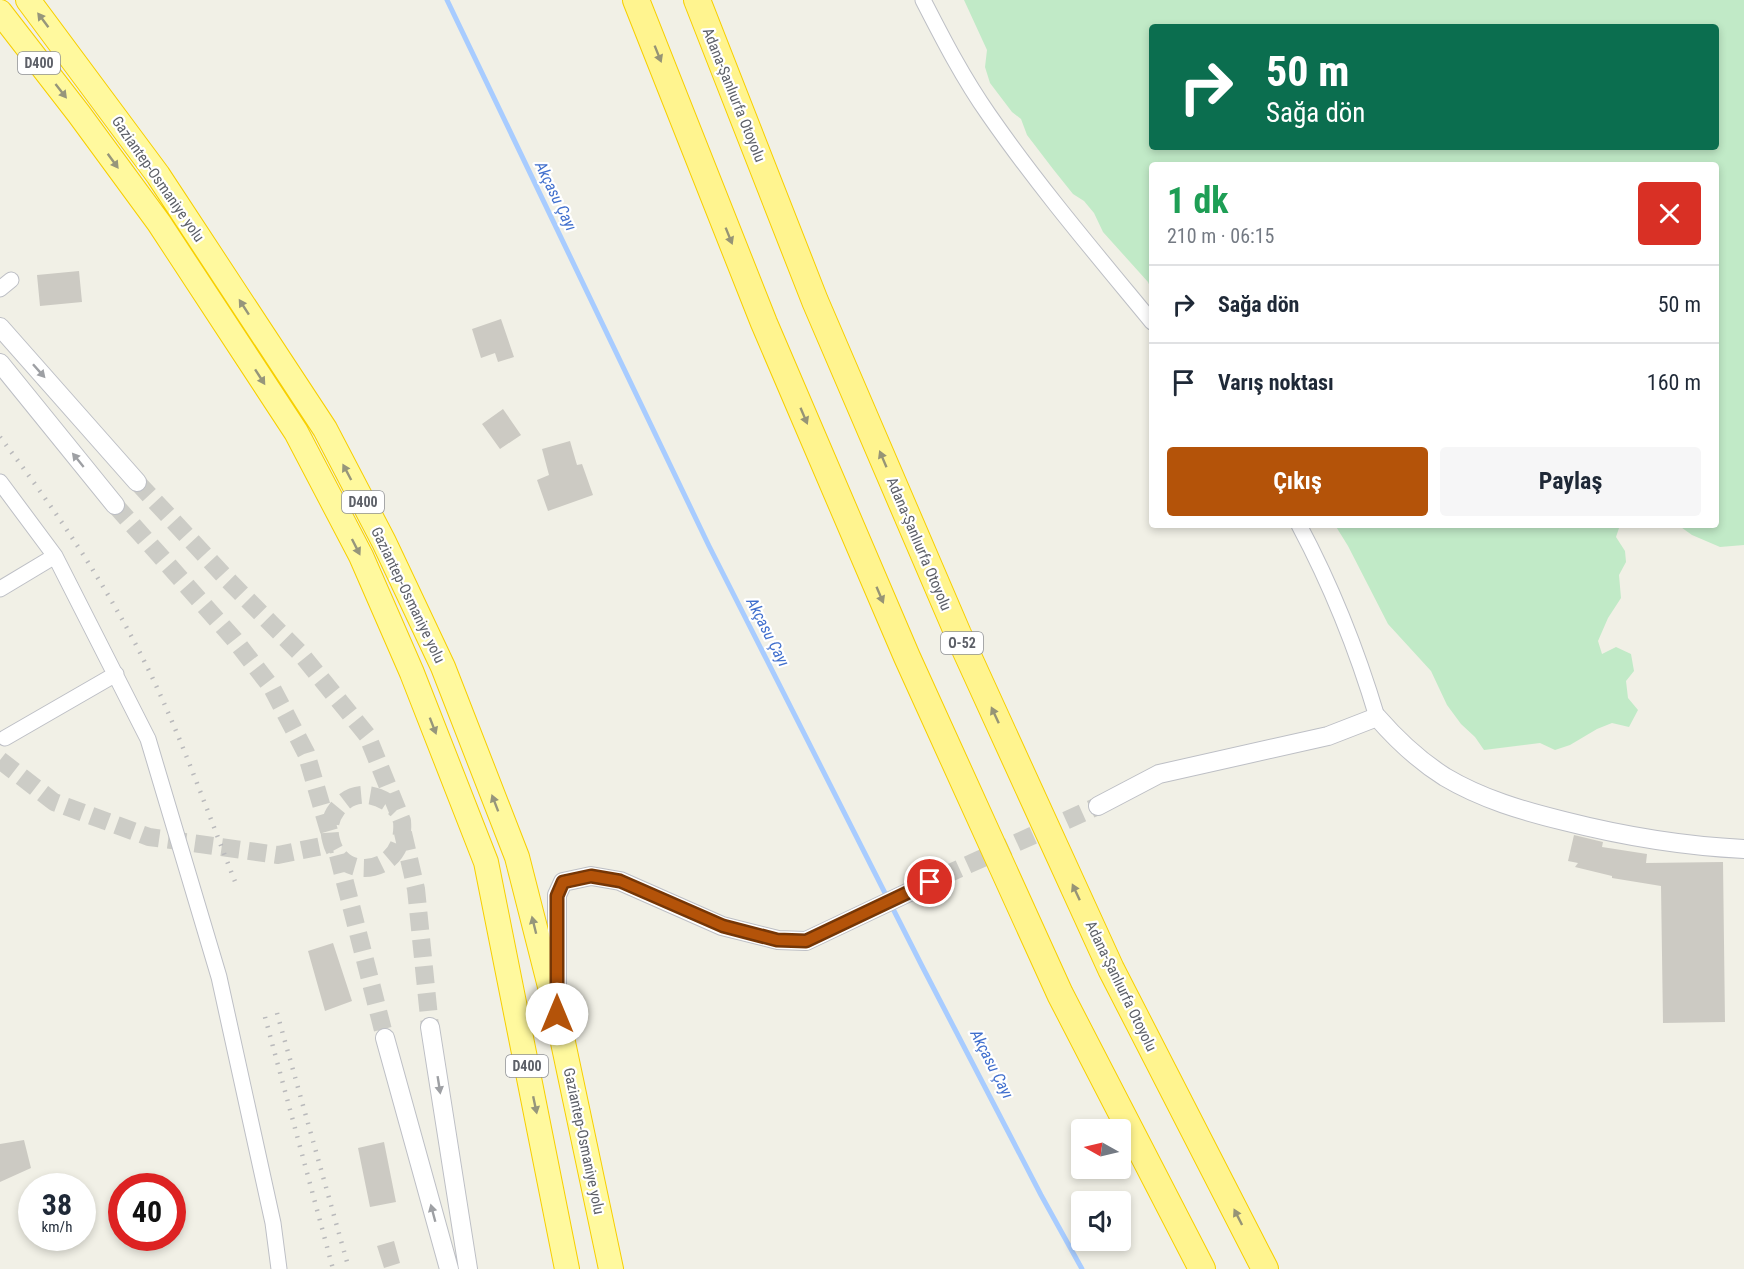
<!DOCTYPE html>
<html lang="tr">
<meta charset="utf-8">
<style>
body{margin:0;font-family:"Roboto Condensed",sans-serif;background:#f6f6f7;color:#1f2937;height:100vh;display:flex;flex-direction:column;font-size:22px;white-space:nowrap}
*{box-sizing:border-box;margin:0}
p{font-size:20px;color:#747a83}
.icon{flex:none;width:33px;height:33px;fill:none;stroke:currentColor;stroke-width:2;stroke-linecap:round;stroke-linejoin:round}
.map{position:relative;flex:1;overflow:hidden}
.panel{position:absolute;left:1149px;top:162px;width:570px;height:366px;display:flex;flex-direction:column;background:#fff;border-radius:6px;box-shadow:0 3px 9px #0003}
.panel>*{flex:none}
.hud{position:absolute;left:1149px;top:24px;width:570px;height:126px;border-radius:6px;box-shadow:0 3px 9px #0003;background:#0b6e4f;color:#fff;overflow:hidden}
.needle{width:39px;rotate:278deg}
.tools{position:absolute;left:1071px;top:1119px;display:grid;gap:12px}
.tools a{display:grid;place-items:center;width:60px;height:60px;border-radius:6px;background:#fff;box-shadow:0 3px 9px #0003;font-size:30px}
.speed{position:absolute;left:18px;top:1173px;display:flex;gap:12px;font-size:30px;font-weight:700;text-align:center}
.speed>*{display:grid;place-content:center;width:78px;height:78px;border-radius:50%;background:#fff;box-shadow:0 3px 9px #0003;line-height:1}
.speed small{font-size:15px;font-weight:400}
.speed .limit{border:9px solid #d22;background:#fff;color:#111}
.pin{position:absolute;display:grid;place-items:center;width:51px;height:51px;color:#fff;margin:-26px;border:3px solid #fff;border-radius:50%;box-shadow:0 2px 6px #0007}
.me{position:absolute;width:66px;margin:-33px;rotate:0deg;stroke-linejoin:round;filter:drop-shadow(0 0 4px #0008)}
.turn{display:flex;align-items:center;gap:21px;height:126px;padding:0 18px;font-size:27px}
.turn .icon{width:78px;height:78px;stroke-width:2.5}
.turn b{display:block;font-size:42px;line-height:51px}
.round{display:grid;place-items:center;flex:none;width:63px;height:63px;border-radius:6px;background:#f6f6f7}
.head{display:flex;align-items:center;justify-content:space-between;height:102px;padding:0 18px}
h1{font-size:36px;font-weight:700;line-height:45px;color:#1e9e55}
.action{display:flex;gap:12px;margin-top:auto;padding:12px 18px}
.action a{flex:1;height:69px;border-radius:6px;background:#b45309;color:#fff;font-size:24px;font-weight:700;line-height:69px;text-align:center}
.action a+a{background:#f6f6f7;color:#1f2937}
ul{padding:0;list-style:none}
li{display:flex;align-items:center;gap:18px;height:78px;padding:0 18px;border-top:2px solid #e0e1e3}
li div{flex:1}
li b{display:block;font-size:22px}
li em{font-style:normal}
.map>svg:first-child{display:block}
.green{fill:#c1eac7;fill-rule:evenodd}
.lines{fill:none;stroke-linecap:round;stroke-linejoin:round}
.stream{stroke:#a8ccff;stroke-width:5}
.building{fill:#cccac3}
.tertiary-tunnel{stroke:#ccccc6;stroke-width:18;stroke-dasharray:18 9;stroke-linecap:butt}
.minor-casing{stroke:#bdbfc5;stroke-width:17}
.tertiary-casing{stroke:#bdbfc5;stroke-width:20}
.trunk-casing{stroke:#f7cf00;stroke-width:26}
.motorway-casing{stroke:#f7cf00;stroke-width:28}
.minor{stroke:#fff;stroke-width:15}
.tertiary{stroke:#fff;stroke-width:18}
.trunk{stroke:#fff99e;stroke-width:24}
.motorway{stroke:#fff48f;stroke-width:26}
.rail{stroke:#b9b9bb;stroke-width:4.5;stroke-dasharray:1.5 8;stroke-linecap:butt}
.oneway{fill:#96967b}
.oneway2{fill:#969476}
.oneway3{fill:#9ea0a4}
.route-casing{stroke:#753606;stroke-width:15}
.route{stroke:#b45309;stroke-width:10}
.labels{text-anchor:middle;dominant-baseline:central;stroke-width:4.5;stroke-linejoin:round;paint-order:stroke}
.shield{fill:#fff;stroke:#8e9095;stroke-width:1.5}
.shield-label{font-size:14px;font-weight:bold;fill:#5d6068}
.street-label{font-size:15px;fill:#5d6068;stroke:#fff}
.water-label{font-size:16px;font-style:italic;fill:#406fcd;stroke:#fff}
</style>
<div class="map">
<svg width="1744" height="1269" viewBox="0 0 1744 1269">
<rect width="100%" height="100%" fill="#f1f0e6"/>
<path class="green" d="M964 0H1744V545L1720 547 1692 535 1678 525H1716V165H1152V291L1148 282 1103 232 1094 213 1084 201 1073 194 1053 169 1027 135 1021 119 1012 112 990 83 985 67 987 50ZM1152 27H1716V147H1152Z
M1335 525H1620L1616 537 1625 551 1626 562 1619 575 1621 598 1608 618 1598 641 1602 654 1616 647 1631 654 1634 671 1626 681 1628 698 1638 710 1629 727 1612 723 1597 729 1570 745 1555 750 1540 743 1484 750 1475 737 1461 724 1447 705 1431 671 1388 624 1348 546Z"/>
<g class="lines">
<path class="stream" d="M447 0 709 546 922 966 1041 1195 1082 1269"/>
</g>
<path class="building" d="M79 271 82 302 40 306 37 275Z
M501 319 514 357 498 362 495 353 481 358 472 329Z
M503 409 521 435 500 449 482 424Z
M570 441 577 465 582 464 593 495 548 511 537 480 549 475 542 449Z
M1574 835 1603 842 1602 847 1647 854 1646 863 1723 862 1725 1022 1663 1023 1661 886 1612 878V876L1575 867 1578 863 1568 861Z
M333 943 352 1001 325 1011 308 951Z
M24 1140 31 1168 0 1182V1144Z
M384 1142 396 1202 370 1207 358 1148Z
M394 1241 400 1263 384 1268 377 1246Z"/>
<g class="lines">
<path class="tertiary-tunnel" d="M137 482 227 579 301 654 367 735 402 821C407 875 341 884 331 840 328 829 330 818 337 809 354 787 380 793 397 810
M115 505 234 639 272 688 306 753 329 831
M0 760 54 802 149 837 278 855 332 844
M403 833 416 889 430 1027
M338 855 385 1038
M943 876 1098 806"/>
<defs>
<path id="minor" d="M923 0C943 39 963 78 989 115 1039 187 1096 254 1152 322
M0 289 11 280
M0 482 55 556 148 739 219 977 273 1223 279 1269
M1299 525C1332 587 1357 650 1377 717
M0 589 55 556
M5 738 116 674"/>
<path id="tertiary" d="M0 327 137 482
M0 363 115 505
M1098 806 1159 774 1328 736 1377 717C1397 740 1418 760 1445 777 1482 799 1523 811 1564 821 1623 836 1683 846 1744 849
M557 988V895L563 882 591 876 620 881 722 926 778 940 806 941 943 876
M430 1027 468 1269
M385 1038 449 1269"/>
<path id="trunk" d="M28 0 158 175 325 429 384 542 443 667 517 857 557 1014 611 1269
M0 12 79 114 159 223 296 432 361 556 412 673 486 862 567 1269"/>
<path id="motorway" d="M636 0 764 323 907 657 1060 994 1202 1269
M697 0 815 301 958 634 1111 969 1265 1269"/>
</defs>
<use href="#minor" class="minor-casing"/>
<use href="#tertiary" class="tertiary-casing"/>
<use href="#trunk" class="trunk-casing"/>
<use href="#motorway" class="motorway-casing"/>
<use href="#minor" class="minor"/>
<use href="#tertiary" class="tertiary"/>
<use href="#trunk" class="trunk"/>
<use href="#motorway" class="motorway"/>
<path class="rail" d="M0 437C64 521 125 612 167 710 192 767 213 826 236 884
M277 1013 349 1269
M265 1017 333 1269"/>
</g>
<defs><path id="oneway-solid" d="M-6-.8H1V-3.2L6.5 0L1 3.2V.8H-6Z" transform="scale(1.5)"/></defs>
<g class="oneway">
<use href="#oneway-solid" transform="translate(43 20) rotate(-127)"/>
<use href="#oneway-solid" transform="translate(61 91) rotate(52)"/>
<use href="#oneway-solid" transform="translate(113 161) rotate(54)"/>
<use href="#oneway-solid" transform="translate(244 307) rotate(-123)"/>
<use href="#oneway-solid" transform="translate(260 377) rotate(57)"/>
<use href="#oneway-solid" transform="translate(347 472) rotate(-118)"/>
<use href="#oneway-solid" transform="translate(356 547) rotate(63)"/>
<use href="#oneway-solid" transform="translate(433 726) rotate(69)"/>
<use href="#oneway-solid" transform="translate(495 803) rotate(-111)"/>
<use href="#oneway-solid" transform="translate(534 925) rotate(-104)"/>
<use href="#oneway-solid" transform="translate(535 1105) rotate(78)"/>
</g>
<g class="oneway2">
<use href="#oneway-solid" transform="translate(658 54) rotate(68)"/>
<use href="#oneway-solid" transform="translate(729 236) rotate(68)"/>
<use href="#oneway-solid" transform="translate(804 416) rotate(67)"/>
<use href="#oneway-solid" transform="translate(883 459) rotate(-113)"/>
<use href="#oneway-solid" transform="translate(880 595) rotate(67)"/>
<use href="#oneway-solid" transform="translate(995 715) rotate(-115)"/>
<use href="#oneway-solid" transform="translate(1076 892) rotate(-115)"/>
<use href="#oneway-solid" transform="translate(1238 1217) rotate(-117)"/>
</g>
<g class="oneway3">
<use href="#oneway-solid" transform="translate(39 371) rotate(48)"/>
<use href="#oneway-solid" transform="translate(78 460) rotate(-129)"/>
<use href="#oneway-solid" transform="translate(439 1085) rotate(81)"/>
<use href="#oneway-solid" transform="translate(433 1213) rotate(-105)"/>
</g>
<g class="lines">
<defs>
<path id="route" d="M557 1014V896L563 882 591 876 620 881 723 926 777 940 806 941 930 882"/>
</defs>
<use href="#route" class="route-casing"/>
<use href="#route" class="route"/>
</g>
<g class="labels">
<g class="shield">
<rect x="18" y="52" width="42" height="22" rx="4.5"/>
<rect x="342" y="491" width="42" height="22" rx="4.5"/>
<rect x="941" y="632" width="42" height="22" rx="4.5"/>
<rect x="506" y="1055" width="42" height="22" rx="4.5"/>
</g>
<g class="shield-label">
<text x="39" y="63">D400</text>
<text x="363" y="502">D400</text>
<text x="962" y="643">O-52</text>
<text x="527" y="1066">D400</text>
</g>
<g class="street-label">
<text transform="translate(734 95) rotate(68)">Adana-Şanlıurfa Otoyolu</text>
<text transform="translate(158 179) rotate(55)">Gaziantep-Osmaniye yolu</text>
<text transform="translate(919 544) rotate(67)">Adana-Şanlıurfa Otoyolu</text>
<text transform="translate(408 595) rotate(64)">Gaziantep-Osmaniye yolu</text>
<text transform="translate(1121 986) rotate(64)">Adana-Şanlıurfa Otoyolu</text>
<text transform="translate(584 1141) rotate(78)">Gaziantep-Osmaniye yolu</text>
</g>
<g class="water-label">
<text transform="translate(556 196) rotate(64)">Akçasu Çayı</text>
<text transform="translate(768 632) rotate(63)">Akçasu Çayı</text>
<text transform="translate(992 1064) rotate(63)">Akçasu Çayı</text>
</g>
</g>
</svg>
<div class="tools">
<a><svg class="needle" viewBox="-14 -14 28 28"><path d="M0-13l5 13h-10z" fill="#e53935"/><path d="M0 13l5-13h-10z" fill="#747a83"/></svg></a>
<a><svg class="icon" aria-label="sound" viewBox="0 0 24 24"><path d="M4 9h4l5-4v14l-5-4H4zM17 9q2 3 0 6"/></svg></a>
</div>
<div class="speed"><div>38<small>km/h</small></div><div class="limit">40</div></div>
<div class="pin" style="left:930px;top:882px;background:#d93025"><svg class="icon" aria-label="arrive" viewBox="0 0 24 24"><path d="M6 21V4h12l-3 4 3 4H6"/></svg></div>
<svg class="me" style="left:557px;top:1014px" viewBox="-20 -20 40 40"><circle r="19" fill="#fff"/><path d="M0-13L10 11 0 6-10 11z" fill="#b45309"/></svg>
<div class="hud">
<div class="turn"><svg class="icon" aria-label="right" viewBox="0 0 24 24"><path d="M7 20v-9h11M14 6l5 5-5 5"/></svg><div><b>50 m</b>Sağa dön</div></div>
</div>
<section class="panel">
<div class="head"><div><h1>1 dk</h1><p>210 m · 06:15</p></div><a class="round" style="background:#d93025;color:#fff"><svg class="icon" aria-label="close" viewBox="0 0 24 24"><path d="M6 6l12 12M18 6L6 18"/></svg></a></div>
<ul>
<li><svg class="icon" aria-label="right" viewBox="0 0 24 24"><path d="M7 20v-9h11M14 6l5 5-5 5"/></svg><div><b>Sağa dön</b></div><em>50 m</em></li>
<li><svg class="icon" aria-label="arrive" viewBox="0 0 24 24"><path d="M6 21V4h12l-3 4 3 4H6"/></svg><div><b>Varış noktası</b></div><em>160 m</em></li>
</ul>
<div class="action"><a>Çıkış</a><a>Paylaş</a></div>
</section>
</div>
